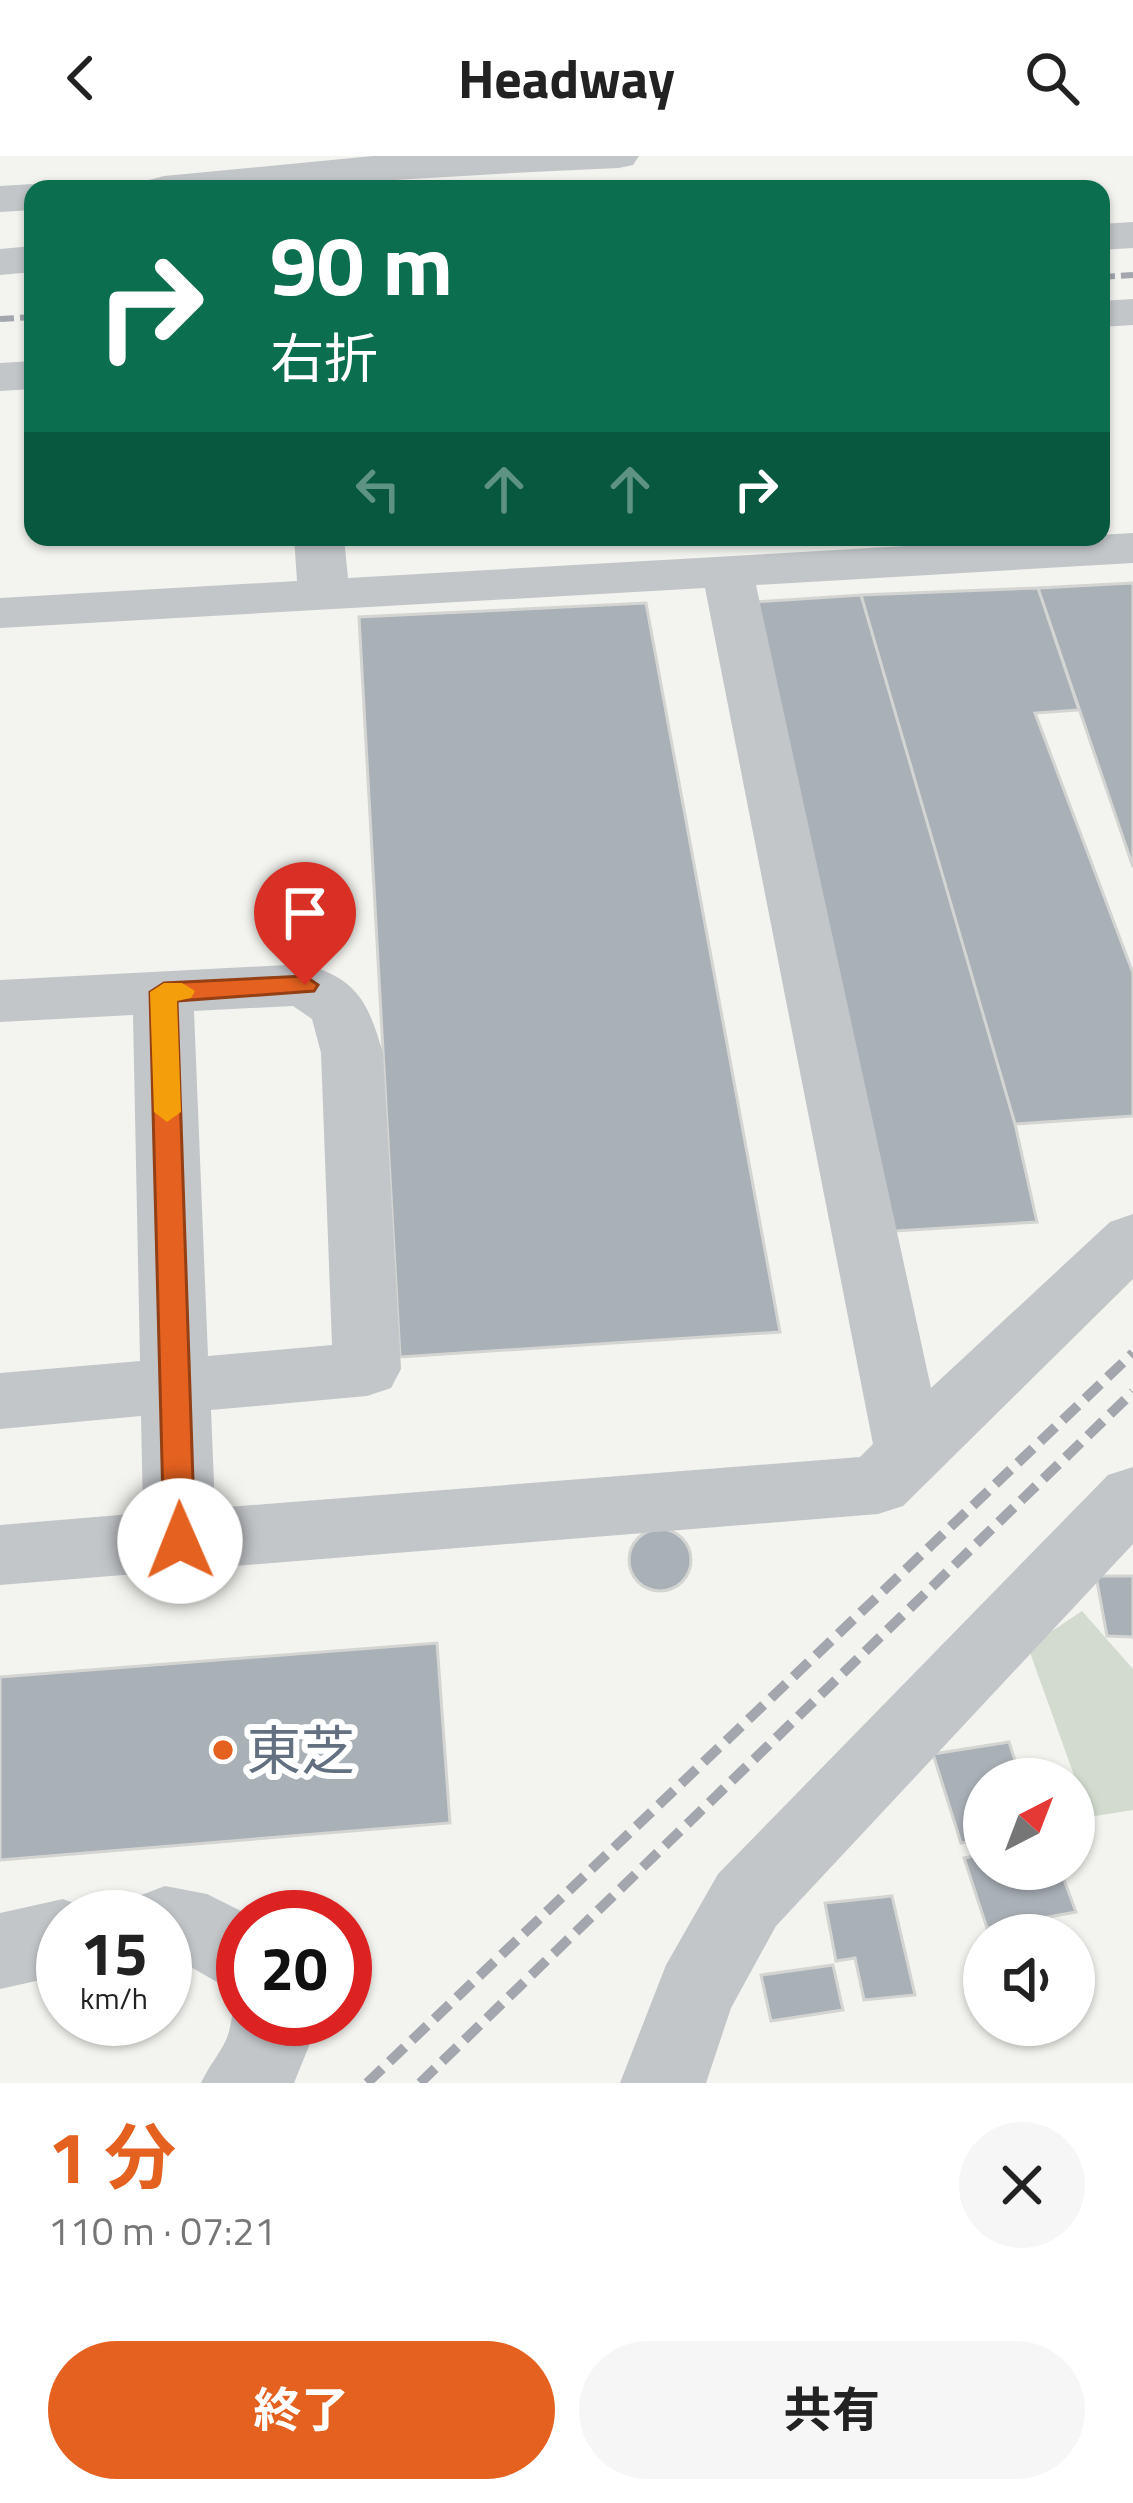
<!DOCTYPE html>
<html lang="ja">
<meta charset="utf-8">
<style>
body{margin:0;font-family:"Titillium Web","Noto Sans JP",sans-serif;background:#f6f6f6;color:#222;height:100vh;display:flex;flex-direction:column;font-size:45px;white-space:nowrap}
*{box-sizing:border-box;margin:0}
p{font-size:39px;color:#767676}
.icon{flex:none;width:66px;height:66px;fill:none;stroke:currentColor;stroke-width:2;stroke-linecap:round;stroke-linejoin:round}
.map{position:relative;height:1927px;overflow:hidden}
.details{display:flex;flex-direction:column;background:#fff;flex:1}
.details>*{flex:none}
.hud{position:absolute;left:24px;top:24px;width:1086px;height:366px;border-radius:24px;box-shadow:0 3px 9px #0004;background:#0b6e4f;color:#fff;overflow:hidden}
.needle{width:78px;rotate:42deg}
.buttons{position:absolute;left:963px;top:1602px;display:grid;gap:24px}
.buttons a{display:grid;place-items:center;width:132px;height:132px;border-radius:50%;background:#fff;box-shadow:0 3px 9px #0004;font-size:60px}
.speed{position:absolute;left:36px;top:1734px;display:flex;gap:24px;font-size:60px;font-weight:700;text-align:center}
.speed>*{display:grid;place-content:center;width:156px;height:156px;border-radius:50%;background:#fff;box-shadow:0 3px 9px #0004;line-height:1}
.speed small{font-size:30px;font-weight:400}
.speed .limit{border:18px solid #d22;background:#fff;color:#111}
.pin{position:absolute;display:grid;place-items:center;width:102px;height:102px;color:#fff;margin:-123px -51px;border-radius:50% 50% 50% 0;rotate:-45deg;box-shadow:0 0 12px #0007}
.pin .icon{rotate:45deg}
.me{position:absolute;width:132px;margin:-66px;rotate:359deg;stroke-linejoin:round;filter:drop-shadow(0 0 9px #0008)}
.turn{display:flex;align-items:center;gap:42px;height:252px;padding:0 48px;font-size:54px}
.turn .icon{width:156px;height:156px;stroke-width:2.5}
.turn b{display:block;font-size:84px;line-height:102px}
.lanes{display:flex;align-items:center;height:114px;padding:0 48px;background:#0003;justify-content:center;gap:60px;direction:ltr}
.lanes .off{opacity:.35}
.round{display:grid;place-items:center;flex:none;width:126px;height:126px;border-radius:63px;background:#f6f6f6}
.headline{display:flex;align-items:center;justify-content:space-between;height:204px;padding:0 48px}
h1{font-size:72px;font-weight:700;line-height:90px;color:#e4611f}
.action{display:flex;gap:24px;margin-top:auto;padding:24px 48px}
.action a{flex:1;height:138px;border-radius:72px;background:#e4611f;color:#fff;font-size:48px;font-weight:700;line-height:138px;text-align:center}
.action a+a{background:#f6f6f6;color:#222}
header{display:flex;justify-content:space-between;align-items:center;height:156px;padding:0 48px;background:#fff;font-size:54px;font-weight:700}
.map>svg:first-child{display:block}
.green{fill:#d3dbd0}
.building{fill:#a9b0b6;stroke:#d4d5d2;stroke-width:3}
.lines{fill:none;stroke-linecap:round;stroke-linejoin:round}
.minor{fill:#c3c6c9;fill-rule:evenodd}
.rail-far1{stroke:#a3a7ad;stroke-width:6;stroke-dasharray:14 6;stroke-linecap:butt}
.rail{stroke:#a3a7ad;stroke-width:10;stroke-dasharray:21 10;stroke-linecap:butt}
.route{fill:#e4611f;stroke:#943f14;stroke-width:3}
.slow{fill:#f59e0b}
.poi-dot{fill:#e4611f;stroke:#fff;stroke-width:4.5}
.labels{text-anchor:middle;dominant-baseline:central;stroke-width:12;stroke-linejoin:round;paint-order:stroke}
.near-poi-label{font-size:54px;fill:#627081;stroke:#fff;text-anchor:start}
</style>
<header><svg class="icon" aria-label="back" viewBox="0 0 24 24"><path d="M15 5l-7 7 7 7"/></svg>Headway<svg class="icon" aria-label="search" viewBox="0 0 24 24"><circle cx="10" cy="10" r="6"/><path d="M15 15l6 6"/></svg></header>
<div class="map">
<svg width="1133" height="1927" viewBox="0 0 1133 1927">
<rect width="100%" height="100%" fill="#f3f4ef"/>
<path class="green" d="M1082 1455 1133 1513V1654L1089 1661 1028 1491Z"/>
<path class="building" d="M1133 427V711L1038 432Z
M1038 432 1079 554 1035 557 1133 817V960L1015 968 861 439Z
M861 439 1015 968 1037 1066 880 1076 738 447Z
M646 447 780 1176 400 1201 359 461Z
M629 1404a31 31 0 1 1 62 0a31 31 0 1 1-62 0Z
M1096 1420H1133V1481L1107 1480Z
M437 1487 450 1667 0 1704V1521Z
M1009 1586 1021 1623H984V1683L961 1687 933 1598Z
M984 1698V1713H1060L1076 1756 987 1772 964 1702Z
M892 1740 915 1839 864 1844 855 1802 836 1805 825 1747Z
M833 1809 843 1854 771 1865 761 1819Z"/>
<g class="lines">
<path class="minor" d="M373 0H639L633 9 619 12C460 18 302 33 143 33L149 24 164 20Z
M33 28 48 33H33V54L0 56V30Z
M1133 66V92L1101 94V68Z
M33 90V116L0 119V93Z
M1133 143V169L1101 171V145Z
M33 205V233L0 235V207Z
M1133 377V407L756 429 931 1232 1110 1066 1133 1058V1123L903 1350 878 1358 0 1429V1369L143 1357 141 1260 0 1273V1217L140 1205 133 859 0 866V824L305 808C359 824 368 847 383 897L401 1213 391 1232 367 1240 211 1254 215 1352 860 1301 873 1288 705 432 0 472V442L297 425 294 381H344L348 422ZM293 850 312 863 321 897 332 1189 208 1200 194 855Z
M1133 1311V1388L776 1770 731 1852 706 1927H620L666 1809 718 1718 1108 1319Z
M165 1730 207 1738 253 1761H243V1863H311L309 1890 294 1927H201C208 1911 219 1899 226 1884 231 1874 232 1853 238 1838L189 1810 165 1806V1761H127L136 1741Z
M63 1743 92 1754 95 1761H63V1819L0 1833V1757Z"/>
<path class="rail-far1" d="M1101 121 1133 119
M0 163 33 161"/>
<path class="rail" d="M367 1927 1133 1197
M420 1927 1133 1236"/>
</g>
<path class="route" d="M305 820 318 829 314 835 177 845 195 1385 191 1394 180 1398 169 1394 164 1385 150 836 164 827Z"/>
<path class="slow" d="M164 827H182L195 835 191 842 177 845 181 956 167 966 154 956 150 836Z"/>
<circle class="poi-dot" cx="223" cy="1594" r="12"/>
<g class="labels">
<g class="near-poi-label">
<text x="247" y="1594">東芝</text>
</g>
</g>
</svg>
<div class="buttons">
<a><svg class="needle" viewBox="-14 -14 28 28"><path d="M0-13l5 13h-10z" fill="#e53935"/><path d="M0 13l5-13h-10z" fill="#767676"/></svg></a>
<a><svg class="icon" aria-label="sound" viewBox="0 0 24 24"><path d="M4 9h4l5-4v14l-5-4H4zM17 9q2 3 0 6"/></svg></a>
</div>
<div class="speed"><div>15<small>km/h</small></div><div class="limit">20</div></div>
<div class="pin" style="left:305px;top:829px;background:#d93025"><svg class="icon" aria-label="arrive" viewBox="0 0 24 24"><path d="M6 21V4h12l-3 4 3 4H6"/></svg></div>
<svg class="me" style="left:180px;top:1385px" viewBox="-20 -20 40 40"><circle r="19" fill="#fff"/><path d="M0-13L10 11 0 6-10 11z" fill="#e4611f"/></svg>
<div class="hud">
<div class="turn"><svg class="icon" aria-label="right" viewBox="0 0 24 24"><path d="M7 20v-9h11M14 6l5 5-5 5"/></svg><div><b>90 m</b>右折</div></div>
<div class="lanes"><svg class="icon off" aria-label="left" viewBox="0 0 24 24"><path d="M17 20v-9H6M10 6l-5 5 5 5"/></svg><svg class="icon off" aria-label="ahead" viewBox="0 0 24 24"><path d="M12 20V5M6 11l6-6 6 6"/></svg><svg class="icon off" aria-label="ahead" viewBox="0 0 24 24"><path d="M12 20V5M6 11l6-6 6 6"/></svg><svg class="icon" aria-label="right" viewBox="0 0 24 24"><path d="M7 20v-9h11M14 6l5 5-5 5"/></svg></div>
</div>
</div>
<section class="details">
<div class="headline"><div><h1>1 分</h1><p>110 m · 07:21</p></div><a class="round"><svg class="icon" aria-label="close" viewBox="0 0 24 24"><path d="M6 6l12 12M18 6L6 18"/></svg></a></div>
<div class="action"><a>終了</a><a>共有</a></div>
</section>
